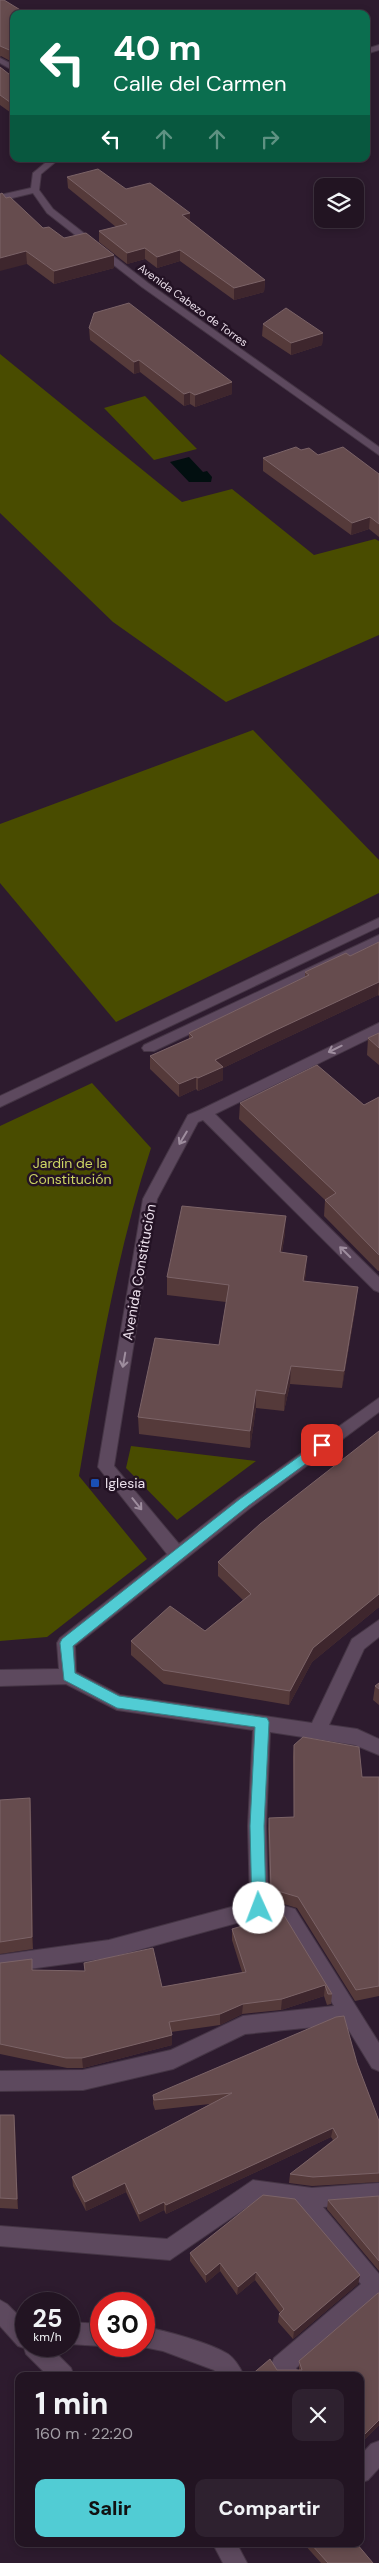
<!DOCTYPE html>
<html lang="es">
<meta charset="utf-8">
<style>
body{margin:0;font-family:"DM Sans",sans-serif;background:#2e212f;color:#f1f3f6;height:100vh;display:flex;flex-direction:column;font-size:19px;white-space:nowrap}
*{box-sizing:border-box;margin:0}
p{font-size:16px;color:#a29ea5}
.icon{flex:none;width:28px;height:28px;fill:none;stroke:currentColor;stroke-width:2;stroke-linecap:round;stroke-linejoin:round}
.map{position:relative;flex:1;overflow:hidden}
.details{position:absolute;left:15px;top:2372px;width:349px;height:175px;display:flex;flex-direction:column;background:#221422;border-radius:10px;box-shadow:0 2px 8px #0003,0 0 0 1px #3f3340}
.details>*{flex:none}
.top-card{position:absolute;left:10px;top:10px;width:360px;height:152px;border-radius:10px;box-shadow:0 2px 8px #0003,0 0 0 1px #3f3340;background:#0b6e4f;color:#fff;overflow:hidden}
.buttons{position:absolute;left:314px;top:178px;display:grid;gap:10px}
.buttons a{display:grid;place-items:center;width:50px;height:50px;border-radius:10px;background:#221422;box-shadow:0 2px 8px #0003,0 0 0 1px #3f3340;font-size:25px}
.speed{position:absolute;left:15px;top:2292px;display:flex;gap:10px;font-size:25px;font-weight:700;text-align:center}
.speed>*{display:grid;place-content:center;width:65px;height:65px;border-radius:50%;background:#221422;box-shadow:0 2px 8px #0003,0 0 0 1px #3f3340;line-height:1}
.speed small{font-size:12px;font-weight:400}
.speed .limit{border:8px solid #d22;background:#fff;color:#111}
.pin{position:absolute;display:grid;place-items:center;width:42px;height:42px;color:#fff;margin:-21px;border-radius:10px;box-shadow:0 2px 8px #0006}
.me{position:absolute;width:55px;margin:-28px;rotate:358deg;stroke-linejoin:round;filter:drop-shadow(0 0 4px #0008)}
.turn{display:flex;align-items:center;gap:18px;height:105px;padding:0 20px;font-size:22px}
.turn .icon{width:65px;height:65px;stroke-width:2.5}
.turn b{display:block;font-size:35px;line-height:42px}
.lanes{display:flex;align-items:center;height:48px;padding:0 20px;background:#0003;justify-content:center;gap:25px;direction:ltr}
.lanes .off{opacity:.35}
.round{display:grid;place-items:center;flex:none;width:52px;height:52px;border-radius:10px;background:#2e212f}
.headline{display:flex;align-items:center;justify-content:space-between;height:85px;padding:0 20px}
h1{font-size:30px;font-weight:800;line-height:38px}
.action{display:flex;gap:10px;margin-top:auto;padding:10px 20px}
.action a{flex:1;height:58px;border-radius:10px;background:#51ccd4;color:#111;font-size:20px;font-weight:800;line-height:58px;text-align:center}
.action a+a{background:#2e212f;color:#f1f3f6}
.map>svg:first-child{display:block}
.green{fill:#494c00}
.water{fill:#020f10}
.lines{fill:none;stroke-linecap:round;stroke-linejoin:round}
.minor-casing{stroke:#453545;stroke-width:2}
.minor{fill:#5d495e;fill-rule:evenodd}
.wall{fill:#553a3a}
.shaded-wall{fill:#3e262d}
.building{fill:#664c4e;stroke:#7b6367}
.oneway{stroke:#9e8d9e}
.route{fill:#51ccd4;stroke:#35858a}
.transit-dot{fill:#1a4fb4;stroke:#231224;stroke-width:2}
.labels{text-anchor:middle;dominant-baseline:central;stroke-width:5;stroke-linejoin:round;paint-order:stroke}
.far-street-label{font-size:11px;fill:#ede1ed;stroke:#231224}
.park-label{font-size:14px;fill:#ccd464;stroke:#231224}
.street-label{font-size:14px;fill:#ede1ed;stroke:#231224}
.poi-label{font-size:14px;fill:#ede1ed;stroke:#231224;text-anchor:start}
</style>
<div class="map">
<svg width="379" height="2563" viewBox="0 0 379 2563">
<rect width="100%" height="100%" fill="#2d1b2e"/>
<path class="green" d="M0 354 182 502 232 489 314 555 375 539 379 541V635L226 702 113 622 0 513Z
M145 396 197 449 154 460 104 408Z
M253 730 379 860V893L116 1022 0 883V824Z
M92 1083 151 1148C116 1255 98 1365 79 1476L147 1559 47 1637 0 1641V1126Z
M131 1446 256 1461 177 1520 126 1468Z"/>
<path class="water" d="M189 457 203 472 207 471 212 477 211 482H189L170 462Z"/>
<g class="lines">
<defs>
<path id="minor" d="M379 45V50L366 54V49Z
M0 58 14 65V71L0 63Z
M50 159H59L41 174 39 190 53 209 148 283 379 447V455L142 287 47 213 33 193 0 201V195L31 188 33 173Z
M379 918V927L0 1107V1096Z
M379 935V944L154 1051H144L142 1048 144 1045Z
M379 1023V1034L215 1114 379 1277V1292L374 1290 203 1120 198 1122 157 1199 114 1466 179 1544 238 1498 379 1398V1412L250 1508 75 1646 76 1672 120 1695 312 1723 352 1639 379 1620V1637L364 1649 329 1725 357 1729 379 1739V1755L355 1745 270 1732 266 1826 268 1901 295 1909 379 2043V2071L372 2068 345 2024 245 2034 173 2069 83 2090 0 2091V2071L83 2070 171 2050 243 2016 334 2006 282 1922 259 1917 109 1958 0 1973V1955L109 1940 250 1902 248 1826 253 1730 117 1710 66 1684 0 1686V1670L59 1669 57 1643 60 1638 167 1554 98 1467 143 1199 188 1115 200 1110Z
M253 2180 312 2188 379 2183V2203L323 2207 379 2274V2300L376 2299 296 2368 300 2376H276L271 2366 274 2358 361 2284 295 2206 256 2201 170 2260 0 2246V2226L167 2239Z
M0 2300 7 2304 26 2323V2346H49L71 2368 74 2376H48L26 2354 24 2348 18 2346 0 2326Z
M69 2322 101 2324V2346L69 2344Z
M144 2327C164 2330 210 2343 228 2354 235 2359 241 2369 244 2376H219L214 2370 163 2351 138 2346H144Z
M379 2441V2468L368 2480 360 2483V2456L371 2444Z
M213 2544H237L247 2563H223Z"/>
</defs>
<use href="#minor" class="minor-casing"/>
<use href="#minor" class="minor"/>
</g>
<path class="wall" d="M0 0 14 14V63L1 56 0 57Z
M0 67 14 78V115L0 105Z
M67 177 126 189 190 221 265 280 264 292 234 300 180 261 157 268 145 259 127 264 99 242V231L116 227 68 188Z
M6 198 43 228 64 238 114 268 54 284 27 264Z
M263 324 323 333 322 345 291 355 262 336Z
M89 328 232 382V394L195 407 190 404 184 406 140 372 134 374 90 340Z
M301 450 379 474V537L369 529 351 535 263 471V458Z
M379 942V996L378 995 273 1044 223 1068V1080L198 1091 196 1089 179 1097 150 1069V1056L189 1039V1033L305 977V972L350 956Z
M379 1033V1065L367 1055 368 1038Z
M379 1097V1271H378L324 1216 325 1200 239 1119 240 1103 364 1105Z
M285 1233 282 1252 306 1274 304 1281 356 1305 342 1388 290 1384 284 1411 256 1408 250 1448 139 1434 138 1417 219 1345 226 1302 167 1295V1277Z
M379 1431V1607L312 1662 289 1705 164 1684 131 1655V1641L205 1631 243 1600 218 1576V1562Z
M379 1683V1705L373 1700 375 1686Z
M294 1745 362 1777H379V1996L355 2001 297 1908 270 1900 268 1829 269 1818 294 1817 293 1757Z
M30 1798 31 1810 33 1949 0 1954V1800Z
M268 1910 332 1994 331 2004 327 2005 324 1996 281 2010 242 2014 220 2025 171 2032 172 2045 83 2068H67L0 2054V1963L34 1970 85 1971 84 1963 162 1987 242 1972 232 1940V1929L267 1918Z
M357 2063 379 2121V2182L312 2186 289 2183 290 2174 333 2140 331 2137 166 2214 164 2210 140 2222 126 2192 86 2211 73 2186 72 2177 210 2104 155 2110 153 2104V2095Z
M0 2115H14L15 2125 18 2209 0 2208Z
M379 2196V2271L327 2209 328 2200Z
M190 2253 360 2275 358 2284 293 2339 278 2322 279 2314 280 2313 255 2280 237 2295 220 2271 206 2283 190 2261Z
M379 2293V2425L360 2444V2376L277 2370H299V2361Z
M304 2544H357L373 2563H321Z"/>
<path class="shaded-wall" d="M190 213V224L182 215Z
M145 248V259L127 264V253Z
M180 250V261L157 268V257Z
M26 251 27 264 0 271V258Z
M114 255V268L54 284V271Z
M265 280 264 292 234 300V288Z
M323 333 322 345 291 355V343Z
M139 360 140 372 134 374V362Z
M232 382V394L195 407V395Z
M190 392V404L184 406V394Z
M370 517 369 529 351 535 352 523Z
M379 982 378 995 273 1044 223 1068V1080L198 1091V1078L215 1060 274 1031Z
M196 1077V1089L179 1097V1084Z
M286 1216 285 1233 279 1269 280 1252Z
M307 1256 306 1274 302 1298 303 1281Z
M358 1287 356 1305 342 1388 344 1371Z
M291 1366 290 1384 284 1411 285 1394Z
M256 1390V1408L250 1448V1431Z
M379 1594V1607L312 1662 289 1705 290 1691 313 1648Z
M30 1798 31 1810 33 1949 32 1937Z
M325 1985 324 1996 281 2010 282 1999Z
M243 2004 242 2014 220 2025V2014Z
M172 2035V2045L83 2068 82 2058Z
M14 2115 15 2125 18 2209 17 2199Z
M333 2128 331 2137 166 2214V2205Z
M125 2183 126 2192 86 2211 85 2202Z
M164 2202V2210L140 2222 139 2214Z
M220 2263V2271L206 2283V2275Z
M256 2272 255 2280 237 2295 238 2287Z
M360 2275 358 2284 293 2339 294 2331Z
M379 2420V2425L360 2444V2439Z"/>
<path class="building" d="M0 0H4L27 14H14V52L0 46Z
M0 67 14 78V105L0 95Z
M98 169 126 189 150 183 190 213 182 215 265 280 234 288 180 250 157 257 145 248 127 253 99 231 127 224 67 177Z
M2 193 6 198 10 197 43 228 49 227 64 238 86 233 114 255 54 271 26 251 0 258V194Z
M129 303 232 382 195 395 190 392 184 394 139 360 134 362 89 328 94 313Z
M286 308 323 333 291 343 263 324Z
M296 447 301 450 309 448 318 455 343 447 379 474V524L370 517 352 523 263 458Z
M379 942V982L274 1031 215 1060 223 1067 198 1078 196 1077 179 1084 150 1056 193 1037 189 1033 309 975 305 972 346 953 350 956Z
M379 1033V1048L368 1038Z
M317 1065 364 1105 379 1097V1255L325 1200 336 1193 240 1103Z
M182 1206 286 1216 280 1252 307 1256 303 1281 358 1287 344 1371 291 1366 285 1394 256 1390 250 1431 138 1417 155 1338 219 1345 229 1285 167 1277Z
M379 1431V1594L313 1648 290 1691 163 1670 131 1641 170 1606 205 1631 251 1594 218 1562 260 1524Z
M379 1683V1689L375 1686Z
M303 1737 359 1747 362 1777H379V1986L356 1990 298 1897 271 1889 269 1818 294 1817V1745Z
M30 1798 32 1937 0 1942V1800Z
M268 1910 282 1912 332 1994H328L325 1985 282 1999 243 2004 220 2014 169 2022 172 2035 82 2058H66L0 2044V1963L32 1959V1970L85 1971 84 1963 153 1948 162 1987 246 1972 232 1929 269 1918Z
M344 2016 357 2063 379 2121V2173L313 2177 290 2174 338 2137 333 2128 166 2205 164 2202 139 2214 125 2183 85 2202 72 2177 232 2093 154 2100 153 2095 336 2017Z
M0 2115H14L17 2199 0 2198Z
M263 2195 295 2199 360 2275 294 2331 279 2314 284 2309 256 2272 238 2287 220 2263 206 2275 190 2253Z
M379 2196V2261L328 2200Z
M378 2293H379V2420L360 2439V2376H250L270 2359 277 2370H302L299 2361Z
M311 2544H357L373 2563H328Z"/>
<defs><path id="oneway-shaft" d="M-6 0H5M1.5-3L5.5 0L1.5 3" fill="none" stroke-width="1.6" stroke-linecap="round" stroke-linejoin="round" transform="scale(1.25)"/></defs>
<g class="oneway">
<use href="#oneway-shaft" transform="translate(335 1049) rotate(154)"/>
<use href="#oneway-shaft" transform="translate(183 1138) rotate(121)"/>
<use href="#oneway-shaft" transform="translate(345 1252) rotate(-135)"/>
<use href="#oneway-shaft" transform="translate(124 1360) rotate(100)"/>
<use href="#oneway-shaft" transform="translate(137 1504) rotate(51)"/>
</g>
<path class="route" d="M322 1440 328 1445 326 1449 248 1506 73 1646 75 1673 119 1696 267 1718 269 1722 264 1826 266 1908 264 1913 259 1915 254 1913 252 1908 250 1826 255 1727 117 1708 64 1680 60 1643 62 1639 240 1499Z"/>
<rect class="transit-dot" x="90" y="1478" width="10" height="10" rx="2.5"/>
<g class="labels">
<g class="far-street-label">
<text transform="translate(193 305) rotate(36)">Avenida Cabezo de Torres</text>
</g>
<g class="park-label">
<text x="70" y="1163">Jardín de la<tspan x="70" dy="16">Constitución</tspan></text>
</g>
<g class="street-label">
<text transform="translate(139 1272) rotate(-80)">Avenida Constitución</text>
</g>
<g class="poi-label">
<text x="105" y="1483">Iglesia</text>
</g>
</g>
</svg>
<div class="buttons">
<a><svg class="icon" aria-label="layers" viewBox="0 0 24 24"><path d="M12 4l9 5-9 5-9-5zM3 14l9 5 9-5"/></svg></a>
</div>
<div class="speed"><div>25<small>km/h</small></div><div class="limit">30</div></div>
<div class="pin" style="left:322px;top:1445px;background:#d93025"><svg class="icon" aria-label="arrive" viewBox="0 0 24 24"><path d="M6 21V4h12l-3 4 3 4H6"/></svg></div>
<svg class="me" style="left:259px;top:1908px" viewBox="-20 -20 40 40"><circle r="19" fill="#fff"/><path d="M0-13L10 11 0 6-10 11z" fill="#51ccd4"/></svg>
<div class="top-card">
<div class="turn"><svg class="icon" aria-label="left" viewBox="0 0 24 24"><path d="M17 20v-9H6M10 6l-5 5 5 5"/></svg><div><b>40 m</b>Calle del Carmen</div></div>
<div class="lanes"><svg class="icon" aria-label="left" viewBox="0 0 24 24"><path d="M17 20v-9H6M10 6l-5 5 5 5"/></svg><svg class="icon off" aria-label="ahead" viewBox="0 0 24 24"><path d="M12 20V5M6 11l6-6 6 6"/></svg><svg class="icon off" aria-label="ahead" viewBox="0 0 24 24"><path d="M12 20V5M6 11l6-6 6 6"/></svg><svg class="icon off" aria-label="right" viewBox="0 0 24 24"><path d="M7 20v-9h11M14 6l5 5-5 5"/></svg></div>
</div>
<section class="details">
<div class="headline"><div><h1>1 min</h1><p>160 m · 22:20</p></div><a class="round"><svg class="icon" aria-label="close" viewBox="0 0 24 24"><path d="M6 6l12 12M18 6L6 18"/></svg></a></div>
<div class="action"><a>Salir</a><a>Compartir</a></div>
</section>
</div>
